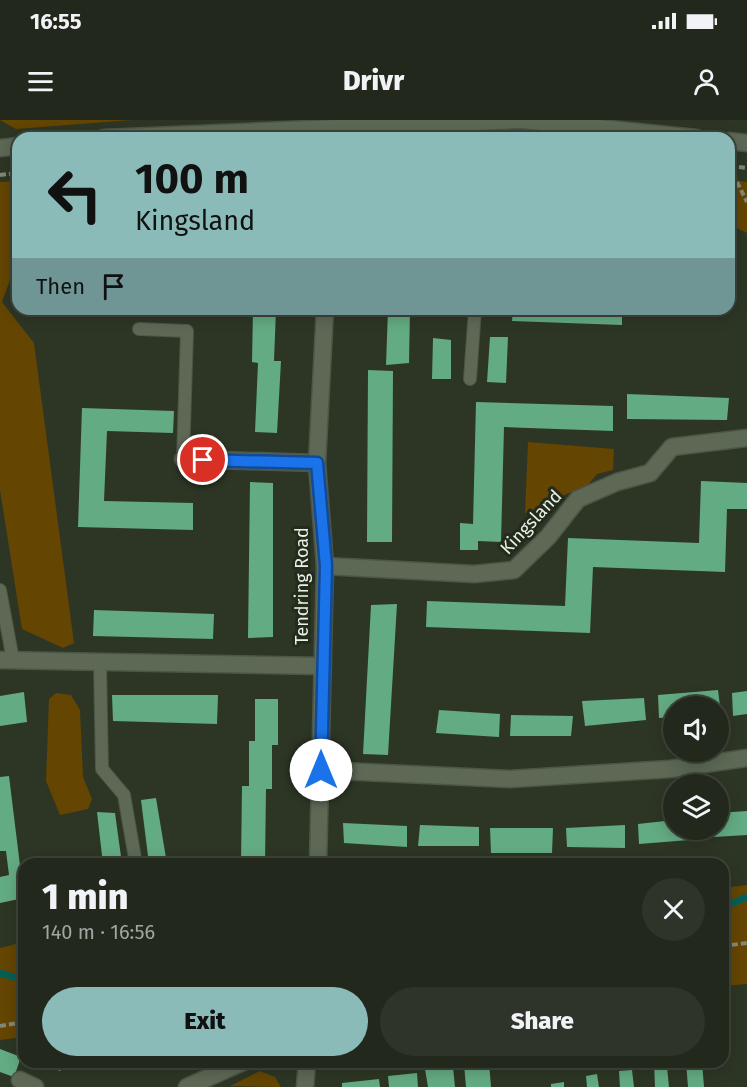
<!DOCTYPE html>
<meta charset="utf-8">
<style>
body{margin:0;font-family:"Fira Sans",sans-serif;background:#2e3429;color:#f1f3f6;height:100vh;display:flex;flex-direction:column;font-size:22px;white-space:nowrap}
*{box-sizing:border-box;margin:0}
p{font-size:20px;color:#a2a6a3}
.icon{flex:none;width:33px;height:33px;fill:none;stroke:currentColor;stroke-width:2;stroke-linecap:round;stroke-linejoin:round}
.map{position:relative;flex:1;overflow:hidden}
.panel{position:absolute;left:18px;top:738px;width:711px;height:210px;display:flex;flex-direction:column;background:#22281c;border-radius:18px;box-shadow:0 3px 15px #0003,0 0 0 2px #3f443b}
.panel>*{flex:none}
.hud{position:absolute;left:12px;top:12px;width:723px;height:183px;border-radius:18px;box-shadow:0 3px 15px #0003,0 0 0 2px #3f443b;background:#8bbbb9;color:#111;overflow:hidden}
.controls{position:absolute;left:663px;top:576px;display:grid;gap:12px}
.controls a{display:grid;place-items:center;width:66px;height:66px;border-radius:50%;background:#22281c;box-shadow:0 3px 15px #0003,0 0 0 2px #3f443b;font-size:30px}
.pin{position:absolute;display:grid;place-items:center;width:51px;height:51px;color:#fff;margin:-26px;border:3px solid #fff;border-radius:50%;box-shadow:0 2px 6px #0007}
.me{position:absolute;width:66px;margin:-33px;rotate:0deg;stroke-linejoin:round;filter:drop-shadow(0 0 4px #0008)}
.turn{display:flex;align-items:center;gap:21px;height:126px;padding:0 24px;font-size:27px}
.turn .icon{width:78px;height:78px;stroke-width:2.5}
.turn b{display:block;font-size:42px;line-height:51px}
.then{display:flex;align-items:center;height:57px;padding:0 24px;background:#0003;gap:12px;font-size:22px}
.round{display:grid;place-items:center;flex:none;width:63px;height:63px;border-radius:32px;background:#2e3429}
.headline{display:flex;align-items:center;justify-content:space-between;height:102px;padding:0 24px}
h1{font-size:36px;font-weight:800;line-height:45px}
.action{display:flex;gap:12px;margin-top:auto;padding:12px 24px}
.action a{flex:1;height:69px;border-radius:36px;background:#8bbbb9;color:#111;font-size:24px;font-weight:800;line-height:69px;text-align:center}
.action a+a{background:#2e3429;color:#f1f3f6}
.status{display:flex;justify-content:space-between;align-items:center;height:42px;padding:0 30px;background:#22281c;direction:ltr}
.status svg{height:16px;fill:currentColor}
header{display:flex;justify-content:space-between;align-items:center;height:78px;padding:0 24px;background:#22281c;font-size:27px;font-weight:800}
.map>svg:first-child{display:block}
.green{fill:#644501}
.lines{fill:none;stroke-linecap:round;stroke-linejoin:round}
.stream{stroke:#045f56;stroke-width:7}
.building{fill:#63ab82}
.service-casing{stroke:#4c5546;stroke-width:14}
.minor-casing{stroke:#4c5546;stroke-width:19}
.tertiary-casing{stroke:#4c5546;stroke-width:19}
.path{stroke:#808879;stroke-width:4;stroke-dasharray:6 3;stroke-linecap:butt}
.service{stroke:#5d6855;stroke-width:12}
.minor{stroke:#5d6855;stroke-width:16}
.tertiary{stroke:#5d6855;stroke-width:16}
.route-casing{stroke:#114b97;stroke-width:15}
.route{stroke:#1a73e8;stroke-width:10}
.labels{text-anchor:middle;dominant-baseline:central;stroke-width:6;stroke-linejoin:round;paint-order:stroke}
.street-label{font-size:18px;fill:#eaf0e5;stroke:#232c1c}
</style>
<div class="status"><b>16:55</b><svg viewBox="0 0 49 12"><path d="M0 12V9h3v3zM5 12V6h3v6zM10 12V3h3v9zM15 12V0h3v12zM26 1h20v11H26zM47 4h2v5h-2z"/></svg></div>
<header><svg class="icon" aria-label="menu" viewBox="0 0 24 24"><path d="M4 6h16M4 12h16M4 18h16"/></svg>Drivr<svg class="icon" aria-label="person" viewBox="0 0 24 24"><circle cx="12" cy="8" r="4"/><path d="M4 21q1-7 8-7t8 7"/></svg></header>
<div class="map">
<svg width="747" height="967" viewBox="0 0 747 967">
<rect width="100%" height="100%" fill="#2d3625"/>
<path class="green" d="M0 0H131L16 9Z
M729 59 747 62V113L729 104Z
M18 61V147L14 149 2 182 34 223 74 523 63 528 22 509 0 370V62Z
M528 322 614 329 613 350 597 354 588 365 555 379 540 394 525 393Z
M56 573 71 575 80 590 83 657 92 679 88 689 60 695 46 661 49 579Z
M747 765V864L723 866V768Z
M24 822V917L0 920V828Z
M260 951 275 957 281 967 230 966Z"/>
<g class="lines">
<path class="stream" d="M723 787 747 777
M0 853 18 858 24 854"/>
</g>
<path class="building" d="M253 189H276L274 241H281L277 313 255 312 258 243 252 242Z
M388 189H410L409 243 386 245Z
M513 189H622V205L512 201Z
M490 217H508L506 263 487 262Z
M433 218 451 220V259H432Z
M368 250 393 251 392 422H367Z
M627 274 729 278 727 300 627 299Z
M476 282 613 286V311L504 307 501 422 478 421V430H460V403L473 404Z
M82 288 174 291 173 313 107 311 104 381 193 383V410L78 407Z
M701 361 747 363V389H727L725 452 593 447 590 513 426 507 427 481 565 486 568 418 699 423Z
M250 362 273 363V517L248 518Z
M397 484 388 635 363 634 371 485Z
M94 490 214 494 213 519 93 516Z
M718 570 720 586H674V597L659 598 658 575Z
M747 571V594L733 596 732 573Z
M24 572 27 602 0 606V576Z
M112 575H218L217 604 113 601Z
M644 578 646 600 585 606 582 581Z
M255 579H278V625H272V669H266L265 744H241L242 666H249V621H255Z
M439 590 500 594 499 617 436 613Z
M511 595 573 596 571 616H510Z
M9 656 24 778 0 783V757L9 755 6 731H0V657Z
M156 678 167 744H149L141 680Z
M747 691V715L714 717V710H718V693Z
M97 692 115 693 122 744H103Z
M674 700V710H700L702 719 639 724 638 704Z
M343 703 407 706V727L344 723Z
M420 705 479 707V726H418Z
M625 705V728L567 727 566 708Z
M490 708H553L552 733H491Z
M0 929 21 937 14 957 0 952Z
M39 942H64L60 951Z
M489 942 491 967H466L464 944Z
M654 942H673V946L667 947 669 967H655Z
M686 942H702L704 967H688Z
M453 947 455 967H428L425 949Z
M632 950 634 967H620L619 951Z
M417 953 418 967H389L388 956Z
M597 954 599 967H587L586 956Z
M379 959 380 967H342V963Z
M564 962V967H551V964Z"/>
<g class="lines">
<defs>
<path id="service" d="M139 209 187 211 183 339
M470 259 475 189
M0 470 13 540
M100 544 102 649 124 675 136 744"/>
<path id="minor" d="M183 339 317 343
M325 446 474 454 514 450 548 417 578 379 617 362 650 353 672 327 747 318
M0 540 322 546
M321 650 510 659 670 649 747 638
M20 960 35 967
M187 967 243 942"/>
<path id="tertiary" d="M104 18 522 0 696 18
M729 21 747 23
M0 28 18 26
M318 744 325 446 317 343 325 189
M305 967 307 942"/>
</defs>
<use href="#service" class="service-casing"/>
<use href="#minor" class="minor-casing"/>
<use href="#tertiary" class="tertiary-casing"/>
<path class="path" d="M729 46 747 82
M730 46 747 48
M0 55 18 53
M723 826 747 823
M0 906 24 902"/>
<use href="#service" class="service"/>
<use href="#minor" class="minor"/>
<use href="#tertiary" class="tertiary"/>
</g>
<g class="lines">
<defs>
<path id="route" d="M203 340 317 343 326 446 321 650"/>
</defs>
<use href="#route" class="route-casing"/>
<use href="#route" class="route"/>
</g>
<g class="labels">
<g class="street-label">
<text transform="translate(531 402) rotate(-47)">Kingsland</text>
<text transform="translate(302 466) rotate(-90)">Tendring Road</text>
</g>
</g>
</svg>
<div class="controls">
<a><svg class="icon" aria-label="sound" viewBox="0 0 24 24"><path d="M4 9h4l5-4v14l-5-4H4zM17 9q2 3 0 6"/></svg></a>
<a><svg class="icon" aria-label="layers" viewBox="0 0 24 24"><path d="M12 4l9 5-9 5-9-5zM3 14l9 5 9-5"/></svg></a>
</div>
<div class="pin" style="left:203px;top:340px;background:#d93025"><svg class="icon" aria-label="arrive" viewBox="0 0 24 24"><path d="M6 21V4h12l-3 4 3 4H6"/></svg></div>
<svg class="me" style="left:321px;top:650px" viewBox="-20 -20 40 40"><circle r="19" fill="#fff"/><path d="M0-13L10 11 0 6-10 11z" fill="#1a73e8"/></svg>
<div class="hud">
<div class="turn"><svg class="icon" aria-label="left" viewBox="0 0 24 24"><path d="M17 20v-9H6M10 6l-5 5 5 5"/></svg><div><b>100 m</b>Kingsland</div></div>
<div class="then">Then<svg class="icon" aria-label="arrive" viewBox="0 0 24 24"><path d="M6 21V4h12l-3 4 3 4H6"/></svg></div>
</div>
<section class="panel">
<div class="headline"><div><h1>1 min</h1><p>140 m · 16:56</p></div><a class="round"><svg class="icon" aria-label="close" viewBox="0 0 24 24"><path d="M6 6l12 12M18 6L6 18"/></svg></a></div>
<div class="action"><a>Exit</a><a>Share</a></div>
</section>
</div>
